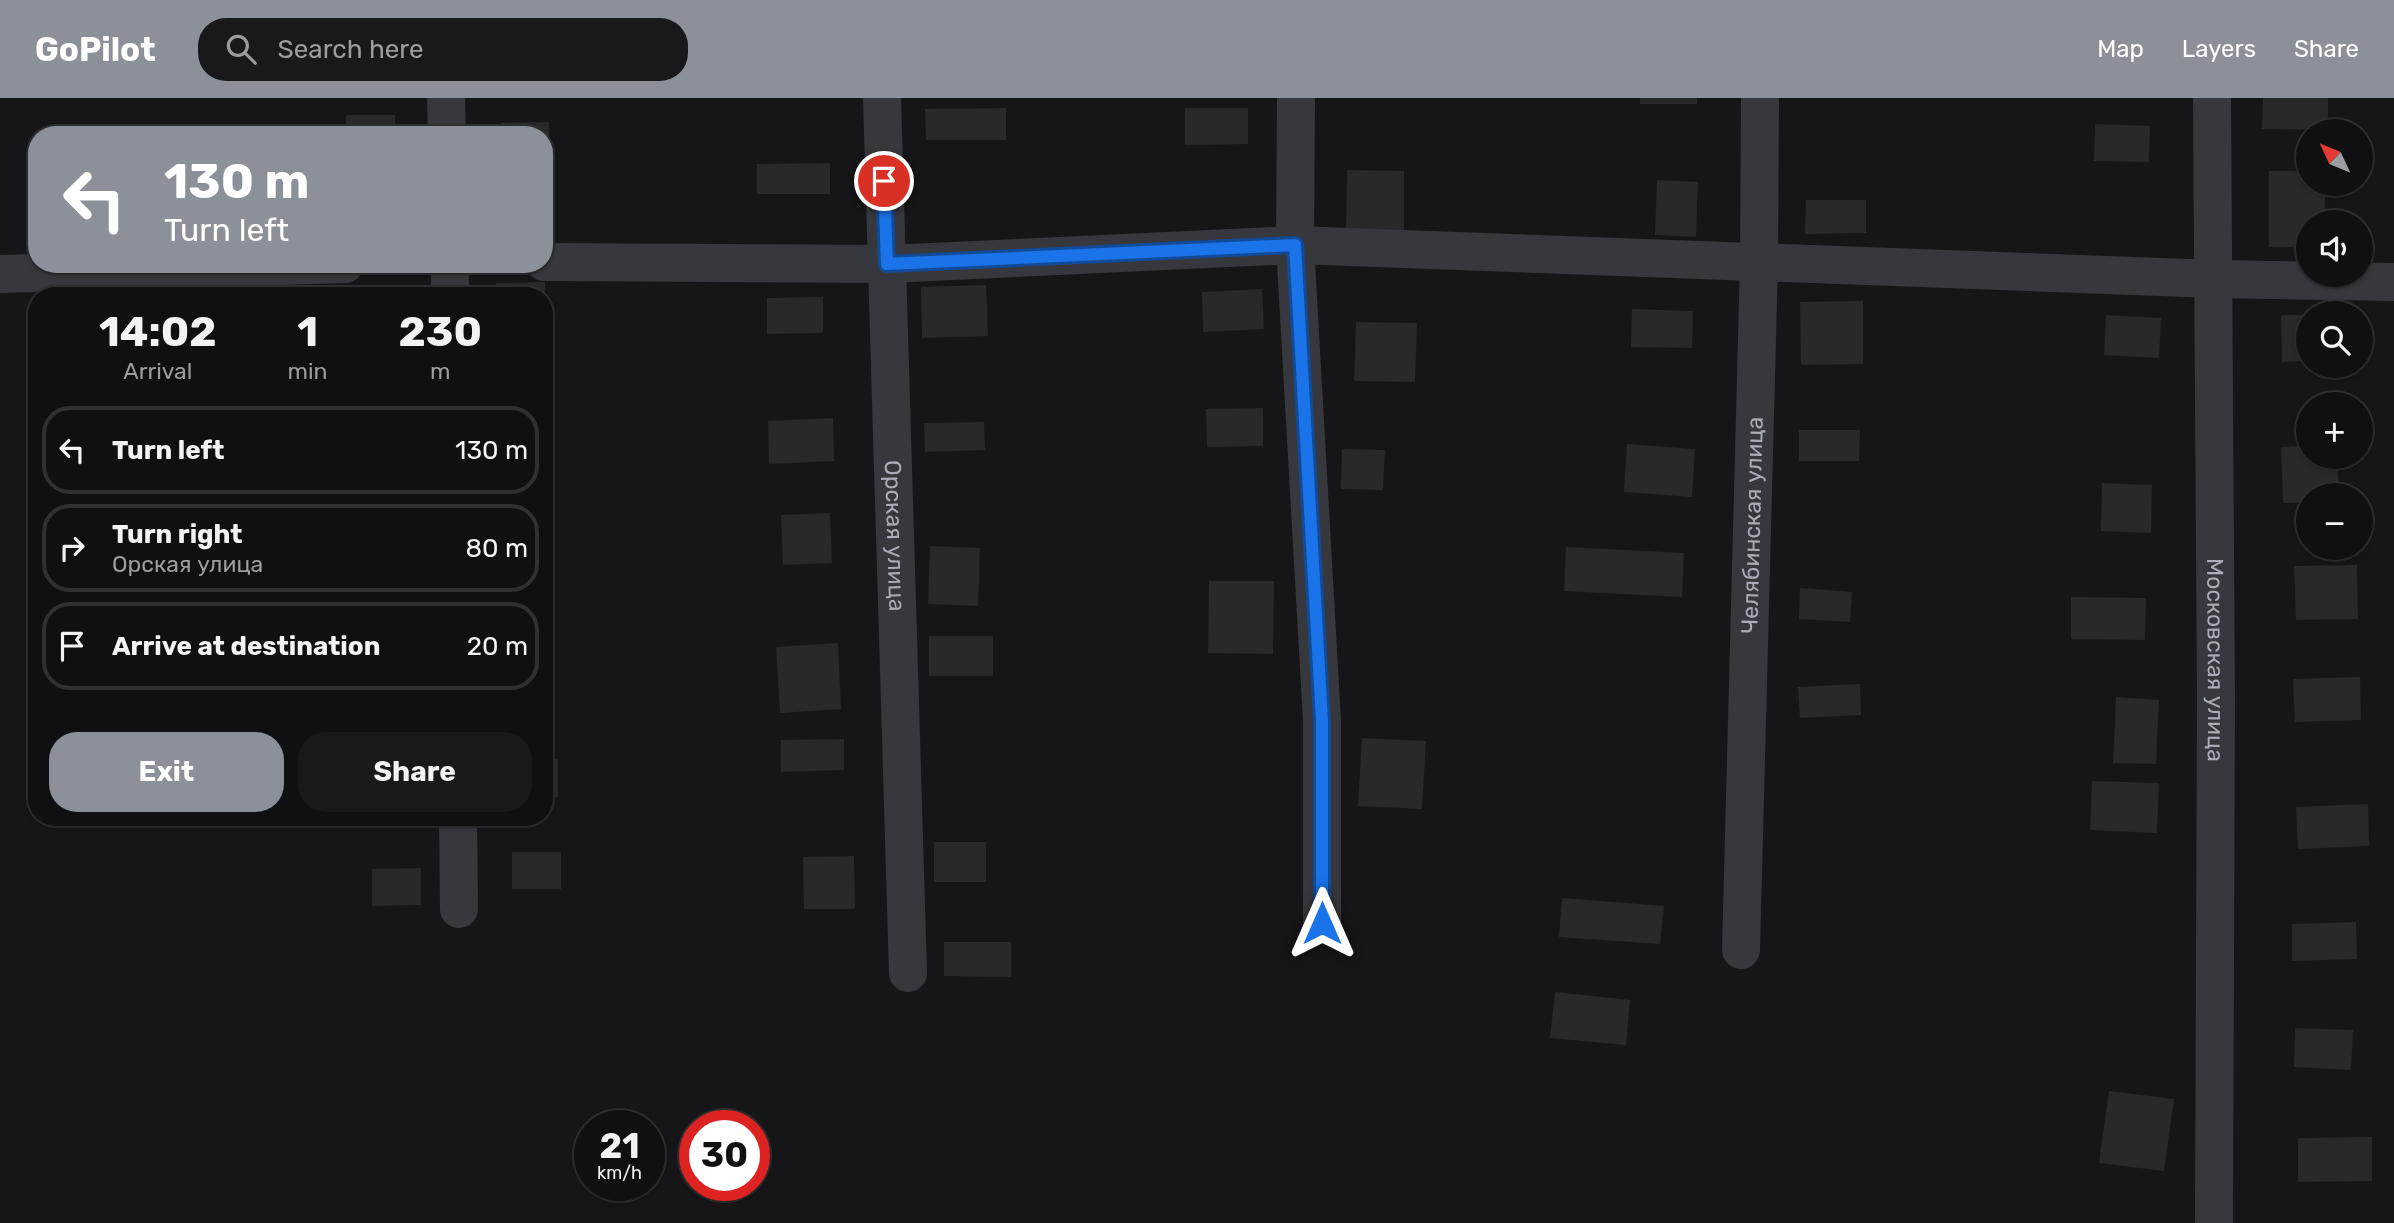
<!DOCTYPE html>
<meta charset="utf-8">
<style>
body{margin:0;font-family:Rubik,sans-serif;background:#19191b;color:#f1f3f6;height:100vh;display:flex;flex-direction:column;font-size:26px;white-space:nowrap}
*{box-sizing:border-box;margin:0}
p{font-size:23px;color:#9c9d9f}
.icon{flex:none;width:38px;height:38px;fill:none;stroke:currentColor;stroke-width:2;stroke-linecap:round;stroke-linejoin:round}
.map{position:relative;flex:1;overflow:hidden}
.drawer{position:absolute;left:28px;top:189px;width:525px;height:539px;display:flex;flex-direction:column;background:#101012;border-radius:28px;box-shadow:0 2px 5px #0004,0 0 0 2px #303032}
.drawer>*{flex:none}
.hud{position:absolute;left:28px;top:28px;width:525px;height:147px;border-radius:28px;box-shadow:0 2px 5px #0004,0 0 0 2px #303032;background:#8c9099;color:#fff;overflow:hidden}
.needle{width:46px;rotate:314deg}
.controls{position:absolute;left:2296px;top:21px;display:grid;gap:14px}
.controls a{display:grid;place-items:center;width:77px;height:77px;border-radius:50%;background:#101012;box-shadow:0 2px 5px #0004,0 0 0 2px #303032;font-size:35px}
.speed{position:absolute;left:574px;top:1012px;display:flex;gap:14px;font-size:35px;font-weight:700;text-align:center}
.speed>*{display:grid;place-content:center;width:91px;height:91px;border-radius:50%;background:#101012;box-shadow:0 2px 5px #0004,0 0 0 2px #303032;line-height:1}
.speed small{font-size:18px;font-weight:400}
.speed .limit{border:10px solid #d22;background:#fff;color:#111}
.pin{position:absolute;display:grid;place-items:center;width:60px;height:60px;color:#fff;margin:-30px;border:4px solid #fff;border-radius:50%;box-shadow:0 2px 7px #0007}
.me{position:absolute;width:77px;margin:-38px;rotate:0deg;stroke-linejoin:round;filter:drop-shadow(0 0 5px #0008)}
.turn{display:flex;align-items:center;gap:24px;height:147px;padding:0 21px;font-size:32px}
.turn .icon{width:91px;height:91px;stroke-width:2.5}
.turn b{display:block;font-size:49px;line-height:60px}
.eta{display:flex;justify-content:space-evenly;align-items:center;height:119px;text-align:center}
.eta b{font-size:42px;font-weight:700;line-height:49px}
.action{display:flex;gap:14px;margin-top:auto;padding:14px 21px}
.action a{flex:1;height:80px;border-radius:28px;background:#8c9099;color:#fff;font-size:28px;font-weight:700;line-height:80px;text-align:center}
.action a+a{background:#19191b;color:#f1f3f6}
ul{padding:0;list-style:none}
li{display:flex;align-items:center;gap:21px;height:88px;margin:0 14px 10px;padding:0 7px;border:4px solid #303032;border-radius:28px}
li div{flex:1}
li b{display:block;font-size:26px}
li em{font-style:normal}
header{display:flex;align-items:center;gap:42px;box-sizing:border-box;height:98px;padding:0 35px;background:#8c9099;color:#fff}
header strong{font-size:33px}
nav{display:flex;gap:38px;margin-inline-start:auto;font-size:24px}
.search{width:490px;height:63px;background:#19191b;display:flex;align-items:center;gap:18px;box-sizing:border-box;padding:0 24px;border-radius:28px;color:#9c9d9f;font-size:26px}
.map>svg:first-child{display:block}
.building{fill:#29292c}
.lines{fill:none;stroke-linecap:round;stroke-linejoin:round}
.street{stroke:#37383d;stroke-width:38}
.route-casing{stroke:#114b97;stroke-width:18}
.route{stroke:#1a73e8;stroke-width:12}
.labels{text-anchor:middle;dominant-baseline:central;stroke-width:7;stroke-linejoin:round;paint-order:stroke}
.street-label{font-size:23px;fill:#a8adb8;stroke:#111113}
</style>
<header>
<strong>GoPilot</strong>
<div class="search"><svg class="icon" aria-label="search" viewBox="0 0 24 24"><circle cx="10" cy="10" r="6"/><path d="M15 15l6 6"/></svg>Search here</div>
<nav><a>Map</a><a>Layers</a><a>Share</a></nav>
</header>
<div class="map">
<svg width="2394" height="1125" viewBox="0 0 2394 1125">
<rect width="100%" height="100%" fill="#161618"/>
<path class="building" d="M1640 0H1697V6H1640Z
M2263 0H2328V32L2262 31Z
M1006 10V42H926L925 11Z
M1185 10H1248V46L1185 47Z
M346 17H395V37H346Z
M549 24V62H544V37H501V25Z
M2095 26 2150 28 2149 64 2094 63Z
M830 65V96H757V66Z
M1347 72 1404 73V132L1346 131Z
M2269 73H2308V86H2325V124H2308V149H2269Z
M1657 82 1698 84 1696 139 1655 137Z
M1806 102H1866V135L1805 136Z
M269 184 270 198H226L225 188Z
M545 184V198H496V185Z
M986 187 988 238 922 240 921 189Z
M401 191V198H352V192Z
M1262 191 1264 231 1203 234 1202 194Z
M823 199V235L767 236V200Z
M1863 203V266L1801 267 1800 204Z
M1632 211 1693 213 1692 250 1631 249Z
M2106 217 2161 220 2159 260 2104 257Z
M2281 217H2308V263L2282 264Z
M1356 224 1417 225 1415 284 1354 283Z
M1263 310V348L1207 349 1206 311Z
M833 320 834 363 769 366 768 323Z
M984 324 985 352 925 354 924 325Z
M1799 332H1860L1859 363H1799Z
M1627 346 1695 351 1692 399 1624 394Z
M2308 348V359H2337L2339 397H2308V404L2283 405 2281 349Z
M1342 351 1385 352 1383 392 1341 391Z
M2102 385 2152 387 2151 435 2101 433Z
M830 415 832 465 783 467 781 417Z
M930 448 980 450 978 508 928 506Z
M1566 449 1684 455 1682 499 1564 493Z
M544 461H549L550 498H544Z
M2357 467 2358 521 2296 522 2294 468Z
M1209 483H1274L1273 556 1208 555Z
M1800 490 1852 494 1850 524 1799 521Z
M2071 499 2146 500 2145 542 2071 541Z
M929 538H993V578H929Z
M838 545 841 611 780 615 776 549Z
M2360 579 2361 622 2295 624 2293 581Z
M1860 586 1861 617 1800 620 1798 589Z
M2116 599 2159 602 2156 666 2113 665Z
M1362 640 1426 643 1422 711 1358 708Z
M844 641V672L781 674V642Z
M558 661V699H544V662Z
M2092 683 2159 685 2157 735 2090 732Z
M2368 706 2369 748 2298 751 2296 709Z
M934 744H986V784H934Z
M512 754H561V791H512Z
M854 758 855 811H804L803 759Z
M421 770V807L372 808V771Z
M1562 800 1664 808 1660 846 1559 839Z
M2356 824 2357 861 2292 863V826Z
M944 844H1011V879L944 878Z
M1555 894 1630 902 1626 947 1550 940Z
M2295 930 2353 932 2351 972 2294 969Z
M2109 993 2174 1001 2164 1073 2099 1065Z
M2372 1039V1083L2298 1084V1040Z"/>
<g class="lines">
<g class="street">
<path d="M446 0 447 37"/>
<path id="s1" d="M882 0 908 875"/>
<path d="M1296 0 1295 147 1322 623V825"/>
<path id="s2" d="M2212 0 2216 601 2214 1125"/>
<path d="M544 164 887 166 1295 147 2215 181 2394 184"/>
<path d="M450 166V198"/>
<path d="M0 176 345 166"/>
<path d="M458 719 459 811"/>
<path id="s3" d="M1741 852 1759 164 1760 0"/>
</g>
</g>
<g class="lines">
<defs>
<path id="route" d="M884 83 887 166 1295 147 1322 623V825"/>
</defs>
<use href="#route" class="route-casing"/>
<use href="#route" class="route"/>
</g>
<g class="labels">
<g class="street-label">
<text stroke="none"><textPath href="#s3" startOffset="425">Челябинская улица</textPath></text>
<text stroke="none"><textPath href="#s1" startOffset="438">Орская улица</textPath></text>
<text stroke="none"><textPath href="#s2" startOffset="562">Московская улица</textPath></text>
</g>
</g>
</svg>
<div class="controls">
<a><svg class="needle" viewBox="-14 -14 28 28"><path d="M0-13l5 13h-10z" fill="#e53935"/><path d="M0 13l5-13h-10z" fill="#9c9d9f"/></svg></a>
<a><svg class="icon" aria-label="sound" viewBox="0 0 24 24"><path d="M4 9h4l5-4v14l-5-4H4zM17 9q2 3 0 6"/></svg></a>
<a><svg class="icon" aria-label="search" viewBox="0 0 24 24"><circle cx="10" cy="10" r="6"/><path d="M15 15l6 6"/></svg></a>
<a>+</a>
<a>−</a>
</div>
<div class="speed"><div>21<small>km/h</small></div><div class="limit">30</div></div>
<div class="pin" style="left:884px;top:83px;background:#d93025"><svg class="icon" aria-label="arrive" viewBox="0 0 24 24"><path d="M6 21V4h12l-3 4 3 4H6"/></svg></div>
<svg class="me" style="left:1322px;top:825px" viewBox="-20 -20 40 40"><path d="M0-17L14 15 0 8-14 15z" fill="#1a73e8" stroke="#fff" stroke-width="4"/></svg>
<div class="hud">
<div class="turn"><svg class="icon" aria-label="left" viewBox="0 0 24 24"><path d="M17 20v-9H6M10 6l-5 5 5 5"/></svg><div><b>130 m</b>Turn left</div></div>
</div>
<section class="drawer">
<div class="eta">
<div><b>14:02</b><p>Arrival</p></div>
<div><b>1</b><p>min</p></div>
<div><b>230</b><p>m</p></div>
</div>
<ul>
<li><svg class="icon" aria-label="left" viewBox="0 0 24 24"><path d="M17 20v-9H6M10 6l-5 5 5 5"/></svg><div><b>Turn left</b></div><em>130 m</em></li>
<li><svg class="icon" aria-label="right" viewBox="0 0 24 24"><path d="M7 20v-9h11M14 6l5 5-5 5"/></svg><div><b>Turn right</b><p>Орская улица</p></div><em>80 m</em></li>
<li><svg class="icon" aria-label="arrive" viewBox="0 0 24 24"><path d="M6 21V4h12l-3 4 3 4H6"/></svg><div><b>Arrive at destination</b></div><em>20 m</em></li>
</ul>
<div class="action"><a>Exit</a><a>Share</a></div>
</section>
</div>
